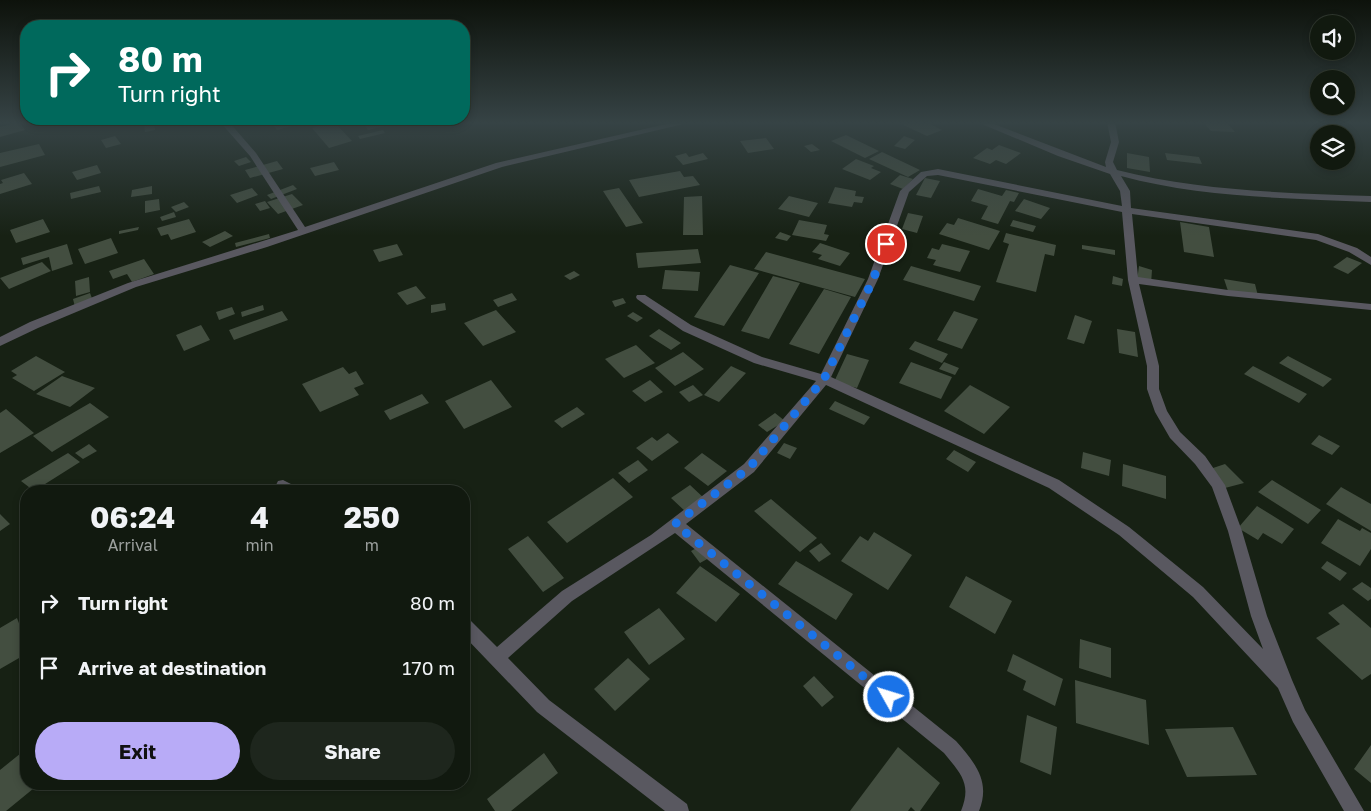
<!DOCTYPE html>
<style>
body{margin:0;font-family:"Golos Text",sans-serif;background:#1e261d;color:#f1f3f6;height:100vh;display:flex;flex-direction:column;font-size:19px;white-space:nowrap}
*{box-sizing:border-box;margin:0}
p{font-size:16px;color:#9ca09e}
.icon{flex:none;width:28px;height:28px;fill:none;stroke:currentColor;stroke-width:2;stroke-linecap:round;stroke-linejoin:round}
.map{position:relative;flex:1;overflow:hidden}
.side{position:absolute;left:20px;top:485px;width:450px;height:305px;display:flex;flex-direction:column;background:#11190f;border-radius:20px;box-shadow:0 2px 8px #0003,0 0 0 1px #30382f}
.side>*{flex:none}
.banner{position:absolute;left:20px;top:20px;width:450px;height:105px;border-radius:20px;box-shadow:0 2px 8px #0003,0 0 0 1px #30382f;background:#00695c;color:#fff;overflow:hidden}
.controls{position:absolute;left:1310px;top:15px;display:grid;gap:10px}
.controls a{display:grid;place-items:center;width:45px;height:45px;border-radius:50%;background:#11190f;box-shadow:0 2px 8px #0003,0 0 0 1px #30382f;font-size:25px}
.pin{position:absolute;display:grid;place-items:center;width:42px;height:42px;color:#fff;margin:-21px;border:2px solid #fff;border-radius:50%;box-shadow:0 1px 5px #0007}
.me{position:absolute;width:55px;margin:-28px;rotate:309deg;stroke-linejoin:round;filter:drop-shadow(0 0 4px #0008)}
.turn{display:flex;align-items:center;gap:18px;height:105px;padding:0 15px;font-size:22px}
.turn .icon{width:65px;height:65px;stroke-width:2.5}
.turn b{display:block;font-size:35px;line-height:42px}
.eta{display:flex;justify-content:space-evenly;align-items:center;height:85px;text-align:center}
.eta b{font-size:30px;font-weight:700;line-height:35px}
.cta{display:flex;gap:10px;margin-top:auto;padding:10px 15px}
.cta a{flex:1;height:58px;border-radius:30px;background:#b8abf7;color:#111;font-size:20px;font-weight:700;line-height:58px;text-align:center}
.cta a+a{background:#1e261d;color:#f1f3f6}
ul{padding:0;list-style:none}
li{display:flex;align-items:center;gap:15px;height:65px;padding:0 15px}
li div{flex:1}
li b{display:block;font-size:19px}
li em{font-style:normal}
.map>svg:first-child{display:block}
.building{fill:#434e40}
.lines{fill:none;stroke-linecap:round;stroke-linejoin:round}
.minor{fill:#595860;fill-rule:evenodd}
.route{stroke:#1a73e8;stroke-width:9;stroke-dasharray:0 16.2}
</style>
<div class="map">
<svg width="1371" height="811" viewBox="0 0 1371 811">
<rect width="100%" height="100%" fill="#172114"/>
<path class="building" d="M19 122 25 130 0 137V127Z
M154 122 155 130 145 132 144 123Z
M271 122H303V123L277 130Z
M330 122H334L352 141 329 148 312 128Z
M378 122 384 126 368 130 365 126Z
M897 122H926L942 130 927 136Z
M1203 122H1226L1235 132 1211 131Z
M383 130 385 133 360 139 358 136Z
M846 135 879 151 865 158 831 141Z
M115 136 121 144 106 148 101 140Z
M904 136 915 140 905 149 894 146Z
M766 138 774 149 748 153 740 141Z
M39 144 45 155 0 167V153Z
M812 144 820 150 811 152 804 146Z
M999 145 1021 153 1006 164 996 160 990 164 973 158 987 148 992 150Z
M882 152 920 170 908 177 869 159Z
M686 153 689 157 703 153 708 159 683 165 675 156Z
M1127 153 1149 157 1150 172 1127 168Z
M1165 153 1199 157 1202 164 1167 160Z
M246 157 251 162 239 166 234 161Z
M856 159 874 166 871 168 881 172 870 180 842 169Z
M277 161 283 169 250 178 245 170Z
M334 162 339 170 315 176 310 168Z
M97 165 101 173 77 180 72 172Z
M680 171 684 177 693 176 700 185 639 197 629 180Z
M24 173 32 184 0 194V184L3 183 1 180Z
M900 175 913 179 903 189 890 184Z
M925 178 940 181 931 198 916 195Z
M293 185 297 189 271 199 267 195Z
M99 186 101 192 71 199 70 193Z
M152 186V194L131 197 132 190Z
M835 187 856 191 855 196 864 197 862 203 854 202 852 207 828 203Z
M252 188 258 195 237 203 230 195Z
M619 188 643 223 626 227 603 191Z
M978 189 1002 196 1006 190 1019 193 1014 202 1010 201 998 224 981 219 988 206 971 201Z
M292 194 303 205 278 214 267 202Z
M702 196 703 235H683L684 197Z
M789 196 818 203 809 217 778 209Z
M159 199 160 210 145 213V201Z
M1024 199 1050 208 1041 219 1015 211Z
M265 201 270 208 260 211 255 204Z
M184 202 189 207 176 212 171 207Z
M174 212 176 217 162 221 160 217Z
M908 213 923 216 917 233 902 229Z
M958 218 1000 231 989 250 939 234 947 223 954 225Z
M43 219 50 232 16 243 10 230Z
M189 219 196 232 171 240 168 234 161 236 157 228Z
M799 220 827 225 824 234 829 235 826 241 792 235Z
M1013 220 1036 226 1033 232 1010 226Z
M1180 222 1209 227 1214 257 1184 252Z
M139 227 138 230 119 234V231Z
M225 231 233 236 210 247 202 242Z
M780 232 791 236 787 241 775 238Z
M1006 233 1056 245 1054 256 1045 254 1036 292 996 282 1009 244 1003 242Z
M269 234 270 238 236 247 235 243Z
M111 238 118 253 85 264 78 249Z
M820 243 850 253 840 266 818 259 822 255 812 252Z
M67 244 73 264 52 271 49 257 23 265 21 258Z
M397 244 403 255 379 262 373 250Z
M942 244 970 251 960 272 933 265 936 260 927 258 932 248 939 250Z
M1082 245 1115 250V255L1082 249Z
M698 249 701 263 638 268 636 253Z
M766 252 865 279 855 297 754 269Z
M1347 257 1362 263 1348 274 1333 267Z
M144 259 154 274 132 282 127 274 113 279 109 271Z
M42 262 51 271 9 289 0 278Z
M730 265 759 273 724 326 694 317Z
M911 266 981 286 974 301 903 280Z
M1139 266 1152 270 1151 284 1137 281Z
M665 270 700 272 698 291 662 289Z
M574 271 580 275 570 280 564 276Z
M773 276 800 283 769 339 741 331Z
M1113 276 1123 279 1122 286 1112 284Z
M89 277 90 292 76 296 75 281Z
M1224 279 1255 284 1258 296 1228 291Z
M416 286 426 298 407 305 397 293Z
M824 289 851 297 819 354 789 344Z
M90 293 93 301 75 307 73 299Z
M512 293 517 300 498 307 493 300Z
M623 298 626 303 615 307 612 301Z
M445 303 446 310 431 313V305Z
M263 305 264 310 242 317 241 312Z
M232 307 235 314 219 320 216 312Z
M496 310 516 332 483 346 464 323Z
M282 311 288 320 234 340 229 330Z
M954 311 978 319 962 349 937 340Z
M633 312 643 318 637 322 627 316Z
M1075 315 1092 321 1084 344 1067 339Z
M201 325 210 340 184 351 176 335Z
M659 329 681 343 671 350 649 336Z
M1117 329 1135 332 1138 357 1119 353Z
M915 341 948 354 942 363 909 349Z
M636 345 655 363 624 378 605 359Z
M683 352 704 369 675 386 655 368Z
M847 354 869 360 857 388 834 382Z
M36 356 65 372 34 391 12 378 17 375 11 371Z
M1288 356 1332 379 1323 387 1279 363Z
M911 362 952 377 941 399 899 383Z
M944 362 959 368 955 375 939 369Z
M731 366 746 373 719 402 704 395Z
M1253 366 1307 394 1299 403 1244 374Z
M343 367 349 374 356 371 364 384 354 388 359 395 320 412 302 384Z
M62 376 95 388 70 407 36 394Z
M491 380 512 407 464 429 445 401Z
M650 380 663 392 645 402 632 391Z
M693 385 703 395 689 402 679 392Z
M970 385 1010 407 984 434 944 411Z
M422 394 429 403 390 420 384 411Z
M835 401 870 417 864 425 829 409Z
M90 403 109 417 52 452 33 436Z
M577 407 585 414 562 428 554 421Z
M6 409 34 433 0 453V413Z
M775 413 785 421 767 432 758 425Z
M668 433 679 442 652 461 636 448 652 437 657 441Z
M1319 435 1340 446 1332 455 1311 444Z
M784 443 797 448 790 459 777 453Z
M89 444 97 451 83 459 75 453Z
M954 450 976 462 968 472 946 459Z
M1083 452 1111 460 1109 476 1081 468Z
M68 453 80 462 34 491 21 481Z
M702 453 727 471 708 486 684 468Z
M638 460 648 470 629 483 618 473Z
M1123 464 1166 476V499L1122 486Z
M1225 464 1244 483 1225 488 1207 470Z
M613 478 633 497 567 543 547 522Z
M1272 480 1321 510 1308 524 1258 492Z
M690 485 705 499 686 512 671 498Z
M1341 487 1371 504V531L1326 504Z
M771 499 817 538 800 552 754 511Z
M1257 506 1294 529 1282 544 1263 533 1258 540 1238 528Z
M0 514 10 524 0 531Z
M1338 519 1360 531 1362 528 1371 533V549L1360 566 1321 543Z
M874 532 912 555 888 590 841 561 860 536 868 541Z
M528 536 564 578 543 592 508 549Z
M821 543 831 554 819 562 809 551Z
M700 546 709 558 700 563 691 551Z
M796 561 853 594 836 620 778 584Z
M1327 561 1347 573 1340 581 1321 568Z
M700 566 740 594 716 622 676 593Z
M966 576 1012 601 995 634 949 607Z
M1362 582 1371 588V599L1368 601 1352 589Z
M1343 604 1371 628V674L1362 680 1316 638 1340 624 1328 613Z
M659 608 685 639 649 665 624 632Z
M17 618 26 642V654L0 669V628Z
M1080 639 1111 648V678L1079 668Z
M1013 654 1063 679 1055 706 1023 690 1026 681 1007 671Z
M628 658 650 679 615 711 594 689Z
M814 676 834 697 822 707 803 686Z
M1075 680 1146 700 1149 745 1076 723Z
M1027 715 1057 727 1051 775 1020 762Z
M1233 727 1257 775 1187 777 1165 729Z
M1371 745V783L1354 769Z
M898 747 940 783 920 811H915L911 807 908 811H850Z
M26 749V784H39L6 811H0V770Z
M544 753 558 773 511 811H495L487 799Z"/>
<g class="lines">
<path class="minor" d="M220 122H229L256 153 305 227 496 163 675 122H692L502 167 267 247 136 287 38 328 0 346V337L30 322 128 283 298 230 250 156Z
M977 122H989L1106 167 1105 162 1111 142 1107 122H1115L1119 142 1113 162 1117 170C1200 191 1286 193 1371 196V202C1287 198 1202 198 1121 176L1130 191 1131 208 1318 234 1357 248 1371 257V265L1349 252 1316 240 1132 214 1138 277 1228 290 1371 304V310L1228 296 1139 284 1159 366V389L1167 411 1180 432 1205 456 1225 485 1242 531 1267 616 1292 680 1305 710 1364 811H1344L1293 722 1278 688 1193 597 1119 535 1049 488 826 385 754 472 686 524 956 741C975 763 991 781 979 811H961C972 784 961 774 944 753L675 533 572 601 508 658 549 700 687 804 689 811H665L537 712 464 636V618L470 620 497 647 562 591 651 535 744 464 816 381 754 363 683 331 637 299 636 297 637 295H645L691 325 762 357 821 374 868 279 900 191 921 172 938 169 1122 206 1120 191 1110 174 1058 156ZM938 175 1122 212 1128 280 1147 366V389L1155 412 1170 438 1195 464 1212 487 1228 531 1251 616 1263 649 1203 587 1129 527 1059 480 831 377 878 279 909 192 927 176Z
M283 480 297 487 299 491C290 491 281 494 276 485L278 481Z"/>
</g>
<linearGradient id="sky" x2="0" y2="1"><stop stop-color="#0d120b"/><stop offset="0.52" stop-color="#364345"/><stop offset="1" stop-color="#364345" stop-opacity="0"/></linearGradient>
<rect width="1371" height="236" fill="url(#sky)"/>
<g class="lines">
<path class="route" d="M886 244 873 280 824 379 749 468 675 524 889 697"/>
</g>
</svg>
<div class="controls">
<a><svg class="icon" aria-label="sound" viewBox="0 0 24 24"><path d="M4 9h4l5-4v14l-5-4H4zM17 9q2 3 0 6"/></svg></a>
<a><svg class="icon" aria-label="search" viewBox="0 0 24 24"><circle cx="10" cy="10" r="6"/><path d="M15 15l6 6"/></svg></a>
<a><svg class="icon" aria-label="layers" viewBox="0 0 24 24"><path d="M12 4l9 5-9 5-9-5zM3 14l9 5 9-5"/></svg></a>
</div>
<div class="pin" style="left:886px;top:244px;background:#d93025"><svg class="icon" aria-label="arrive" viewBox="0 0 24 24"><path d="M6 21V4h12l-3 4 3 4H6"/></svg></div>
<svg class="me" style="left:889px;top:697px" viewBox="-20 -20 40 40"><circle r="17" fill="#1a73e8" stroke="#fff" stroke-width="3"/><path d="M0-11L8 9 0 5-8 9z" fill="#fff"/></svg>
<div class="banner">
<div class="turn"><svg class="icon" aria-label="right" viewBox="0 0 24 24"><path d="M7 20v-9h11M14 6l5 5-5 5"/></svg><div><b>80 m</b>Turn right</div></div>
</div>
<section class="side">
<div class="eta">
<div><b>06:24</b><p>Arrival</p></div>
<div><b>4</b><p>min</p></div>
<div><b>250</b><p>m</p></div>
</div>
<ul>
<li><svg class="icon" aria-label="right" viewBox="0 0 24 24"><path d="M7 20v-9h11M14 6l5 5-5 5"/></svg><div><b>Turn right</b></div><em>80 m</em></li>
<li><svg class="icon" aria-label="arrive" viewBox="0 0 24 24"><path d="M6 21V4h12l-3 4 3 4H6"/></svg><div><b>Arrive at destination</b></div><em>170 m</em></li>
</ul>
<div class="cta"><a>Exit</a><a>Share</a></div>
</section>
</div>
